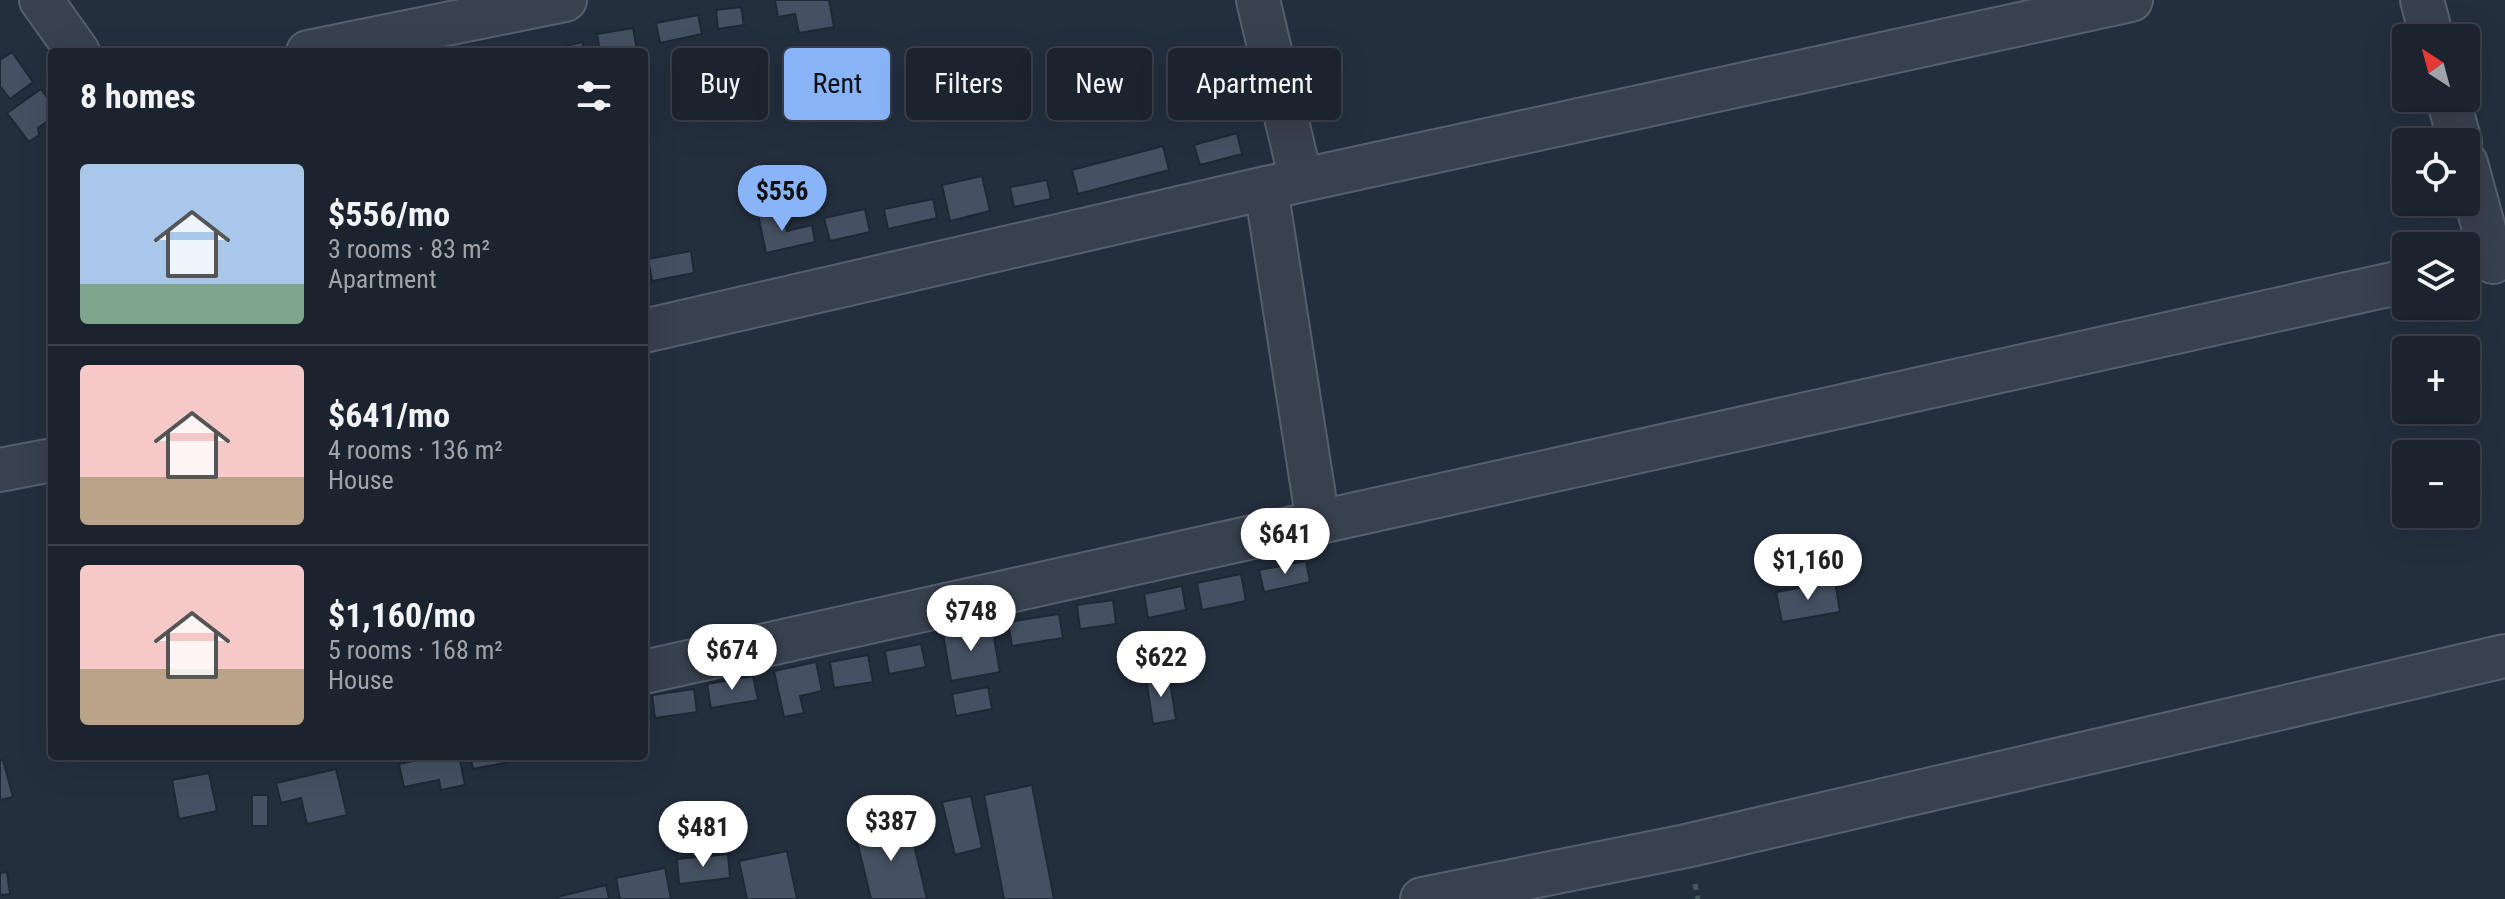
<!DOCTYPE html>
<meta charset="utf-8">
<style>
body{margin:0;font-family:"Roboto Condensed",sans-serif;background:#282f3a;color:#f1f3f6;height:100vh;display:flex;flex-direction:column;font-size:30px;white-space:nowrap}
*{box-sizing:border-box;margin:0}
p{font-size:26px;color:#a0a4aa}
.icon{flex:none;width:44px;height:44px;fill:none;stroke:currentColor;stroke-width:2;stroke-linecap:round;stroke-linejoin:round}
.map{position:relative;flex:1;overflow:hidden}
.sheet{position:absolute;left:48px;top:48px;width:600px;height:712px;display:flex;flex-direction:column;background:#1b232e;border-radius:8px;box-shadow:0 8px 32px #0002,0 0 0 2px #39404a}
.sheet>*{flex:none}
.guide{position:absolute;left:672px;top:48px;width:760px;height:72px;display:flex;gap:16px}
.needle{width:52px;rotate:324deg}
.fabs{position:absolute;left:2392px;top:24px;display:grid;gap:16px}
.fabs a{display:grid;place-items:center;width:88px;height:88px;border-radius:8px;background:#1b232e;box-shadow:0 8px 32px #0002,0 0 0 2px #39404a;font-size:40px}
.price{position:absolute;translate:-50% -68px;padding:0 18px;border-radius:28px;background:#fff;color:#222;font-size:26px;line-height:52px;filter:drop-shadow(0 2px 4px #0008)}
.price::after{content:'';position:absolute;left:50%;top:48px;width:24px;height:18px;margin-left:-12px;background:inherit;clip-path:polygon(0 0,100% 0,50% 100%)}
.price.active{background:#8ab4f8;color:#111}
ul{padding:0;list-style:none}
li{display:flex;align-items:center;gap:24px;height:200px;padding:0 32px}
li+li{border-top:2px solid #39404a}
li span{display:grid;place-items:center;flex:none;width:224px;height:160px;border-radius:8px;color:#555}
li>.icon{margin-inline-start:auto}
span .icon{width:96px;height:96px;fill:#fffc;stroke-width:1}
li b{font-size:34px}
h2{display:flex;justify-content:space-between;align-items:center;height:96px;padding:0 32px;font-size:34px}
.tag{padding:0 28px;border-radius:8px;background:#1b232e;box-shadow:0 8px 32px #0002,0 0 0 2px #39404a;font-size:28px;line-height:72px}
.tag.active{background:#8ab4f8;color:#111}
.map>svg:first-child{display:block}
</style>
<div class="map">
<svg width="2505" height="899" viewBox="0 0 2505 899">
<rect width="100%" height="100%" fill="#242f3e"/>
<path fill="#455162" stroke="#1f2835" stroke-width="2" d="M775,0H829L834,27L799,33L795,14L778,17Z
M741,7L744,25L718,29L716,10Z
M698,15L702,34L660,43L656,23Z
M633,28L637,50L600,52L597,34Z
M582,42L585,52H542Z
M12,52L33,82L10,99L0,86V60Z
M41,89L52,104V118L38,128L39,135L29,142L7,113Z
M1237,133L1242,154L1200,165L1194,145Z
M1163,146L1169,170L1078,194L1072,170Z
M982,176L990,211L950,221L942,185Z
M1047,180L1051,199L1014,207L1010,187Z
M933,199L937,218L888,229L884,209Z
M782,209L787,231L812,225L815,242L766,253L758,214Z
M865,209L870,232L830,241L824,218Z
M691,251L694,273L652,281L648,259Z
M1306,561L1310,582L1264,592L1259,570Z
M1241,574L1246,601L1202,610L1197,583Z
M1835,581L1840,612L1782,622L1776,592Z
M1182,586L1186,610L1148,618L1144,594Z
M1113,600L1116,624L1080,629L1077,605Z
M1059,614L1063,638L1012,646L1008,622Z
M992,626L1000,672L951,681L943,634Z
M921,644L926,667L889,674L885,651Z
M868,655L873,682L834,688L830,662Z
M816,662L822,691L800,696L804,713L784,717L774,671Z
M1169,674L1176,720L1153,724L1146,678Z
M753,676L758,700L711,708L707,684Z
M988,687L992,709L956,716L952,694Z
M694,689L697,712L655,718L652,695Z
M436,756H459L465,785L441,790L439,780L404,787L399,764Z
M470,756H518L519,760L473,769Z
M0,760H3L13,797L0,800Z
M336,769L347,815L307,824L301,798L281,803L276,783Z
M209,773L217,811L179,819L172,780Z
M1032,785L1054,899H1004L984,795Z
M252,795H268V826H252Z
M971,796L982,848L955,855L942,802Z
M908,820L927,899H871L855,833Z
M787,851L797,899H747L739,861Z
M728,854L730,878L679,884L677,859Z
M665,868L671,899H620L616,878Z
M7,872L10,894L0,895V873Z
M606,885L609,899H557V897Z"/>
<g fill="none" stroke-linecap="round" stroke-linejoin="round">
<defs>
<path id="minor" d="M41,0L78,52
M1258,0L1301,180
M2422,0L2432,38
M308,52L565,0
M2448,98L2460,142
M2466,163L2493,262
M1266,188L1318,522
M644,331L1266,188L2131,0
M0,470L52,460
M644,672L2406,281
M1422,899L1686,846L2505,656"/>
</defs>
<use href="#minor" stroke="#565f6c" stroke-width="46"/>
<path stroke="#44595c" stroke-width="5" stroke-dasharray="6 6" stroke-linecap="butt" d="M1695,884L1698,899"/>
<use href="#minor" stroke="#38414e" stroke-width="42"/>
</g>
</svg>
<div class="fabs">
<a><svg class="needle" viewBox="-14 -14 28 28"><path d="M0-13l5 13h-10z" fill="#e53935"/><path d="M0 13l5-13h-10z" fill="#a0a4aa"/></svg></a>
<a><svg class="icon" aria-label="locate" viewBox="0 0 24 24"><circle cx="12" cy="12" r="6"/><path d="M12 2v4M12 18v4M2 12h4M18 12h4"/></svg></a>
<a><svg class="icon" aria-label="layers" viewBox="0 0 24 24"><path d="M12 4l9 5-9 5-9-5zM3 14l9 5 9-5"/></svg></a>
<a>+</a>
<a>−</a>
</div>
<b class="price active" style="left:782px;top:233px">$556</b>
<b class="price" style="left:1285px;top:576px">$641</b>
<b class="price" style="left:1808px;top:602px">$1,160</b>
<b class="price" style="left:971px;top:653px">$748</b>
<b class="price" style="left:732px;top:692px">$674</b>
<b class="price" style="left:1161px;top:699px">$622</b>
<b class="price" style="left:891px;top:863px">$387</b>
<b class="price" style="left:703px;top:869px">$481</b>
<div class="guide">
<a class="tag">Buy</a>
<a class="tag active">Rent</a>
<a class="tag">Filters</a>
<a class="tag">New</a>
<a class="tag">Apartment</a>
</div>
<section class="sheet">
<h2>8 homes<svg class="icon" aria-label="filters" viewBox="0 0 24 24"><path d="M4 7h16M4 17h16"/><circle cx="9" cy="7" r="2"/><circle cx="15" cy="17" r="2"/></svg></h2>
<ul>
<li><span style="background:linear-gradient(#a9c7e8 75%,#7fa58c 0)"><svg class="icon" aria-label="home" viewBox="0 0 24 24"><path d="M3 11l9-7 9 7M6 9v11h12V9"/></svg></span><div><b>$556/mo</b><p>3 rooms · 83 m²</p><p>Apartment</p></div></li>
<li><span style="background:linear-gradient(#f6c9c9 70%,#b9a48a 0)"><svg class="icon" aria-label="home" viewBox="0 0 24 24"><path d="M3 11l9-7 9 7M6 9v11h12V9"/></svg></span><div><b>$641/mo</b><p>4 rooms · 136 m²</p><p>House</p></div></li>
<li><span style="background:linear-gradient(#f6c9c9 65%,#b9a48a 0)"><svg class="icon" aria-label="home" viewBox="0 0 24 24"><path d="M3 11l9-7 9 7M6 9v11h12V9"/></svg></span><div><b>$1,160/mo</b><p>5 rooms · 168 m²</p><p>House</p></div></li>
</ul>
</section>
</div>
